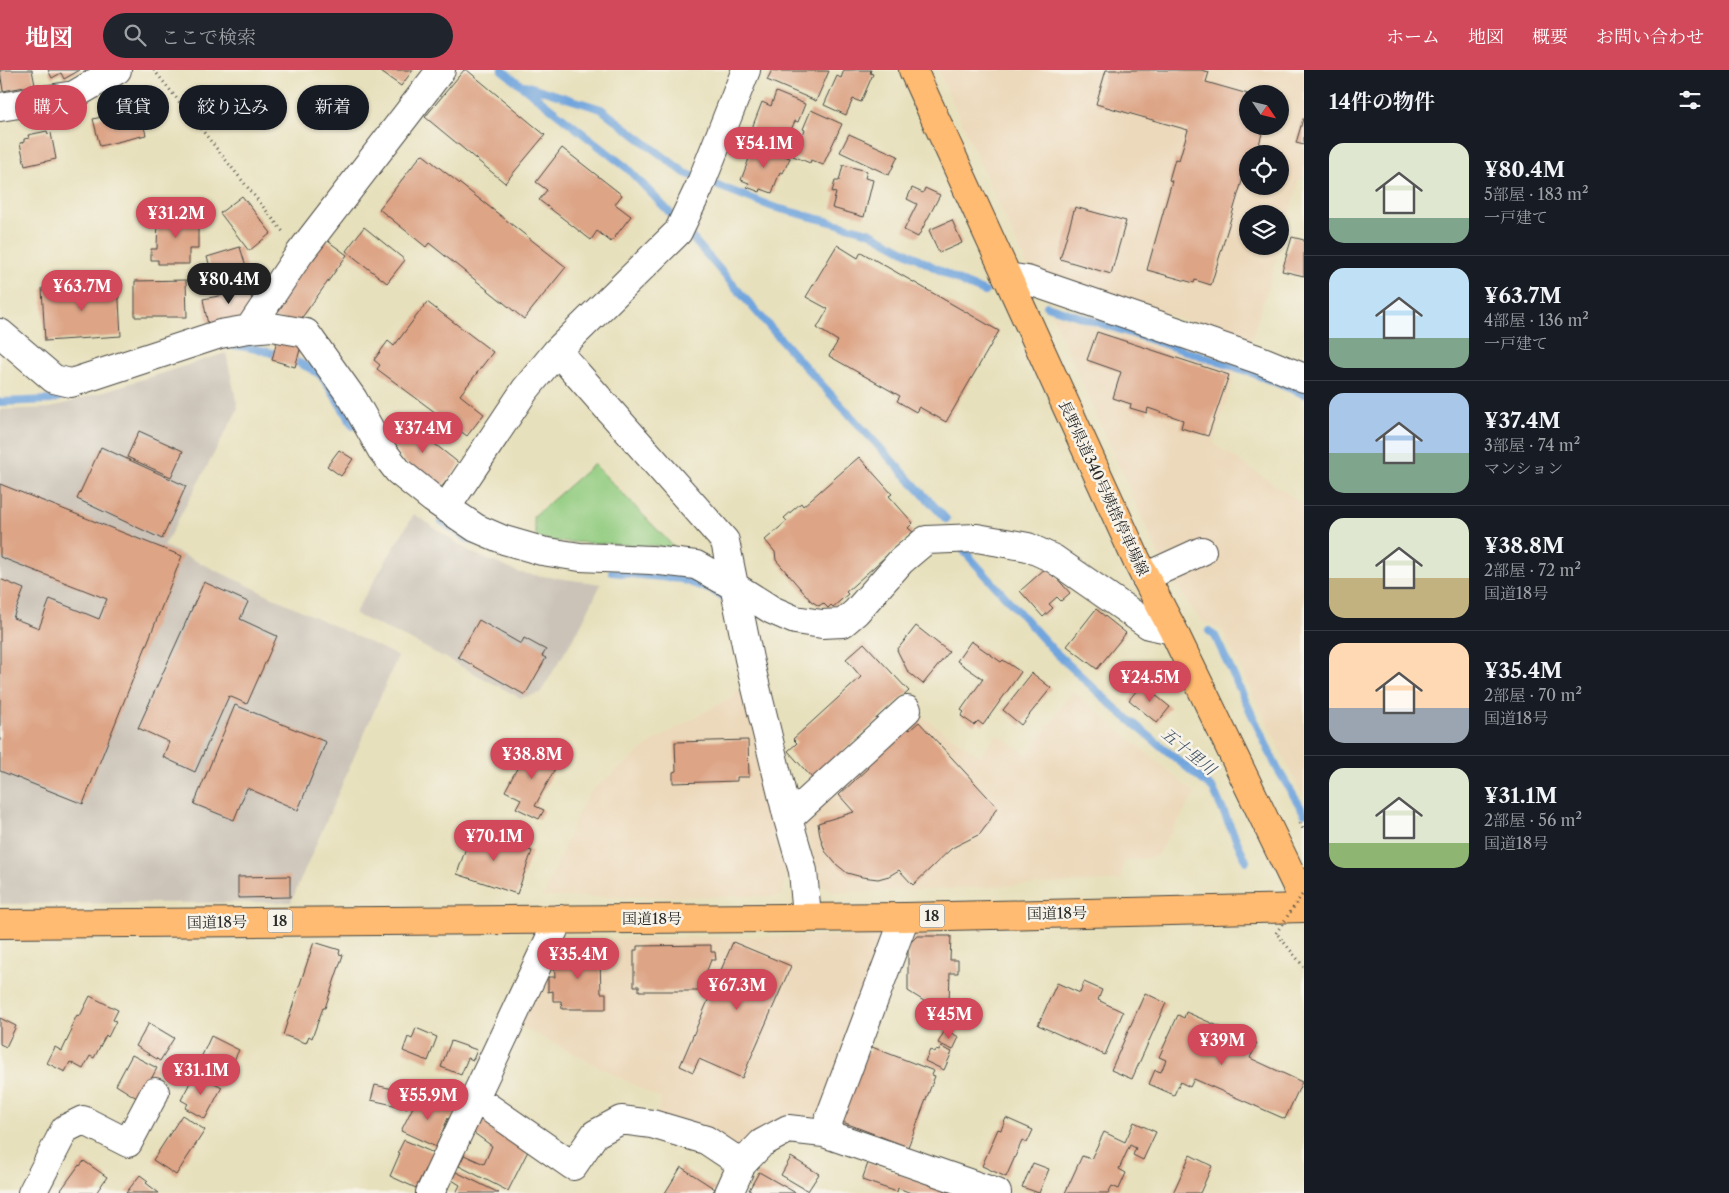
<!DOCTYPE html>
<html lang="ja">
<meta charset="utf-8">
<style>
body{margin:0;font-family:"Libre Caslon Text","Noto Serif JP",serif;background:#20242c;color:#f1f3f6;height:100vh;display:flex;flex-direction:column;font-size:19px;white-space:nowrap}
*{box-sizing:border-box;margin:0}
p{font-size:16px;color:#9ea1a6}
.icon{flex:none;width:28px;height:28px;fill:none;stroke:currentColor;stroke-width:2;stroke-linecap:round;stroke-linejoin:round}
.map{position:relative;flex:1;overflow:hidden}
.side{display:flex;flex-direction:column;background:#171b24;width:425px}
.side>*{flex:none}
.banner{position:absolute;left:15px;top:15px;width:475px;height:45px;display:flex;gap:10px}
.needle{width:32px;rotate:125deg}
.fabs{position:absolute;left:1239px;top:15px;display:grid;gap:10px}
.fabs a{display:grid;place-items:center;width:50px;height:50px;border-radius:50%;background:#171b24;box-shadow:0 1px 4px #0004;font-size:25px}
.price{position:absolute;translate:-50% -42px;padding:0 11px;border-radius:18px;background:#d1495b;color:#fff;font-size:16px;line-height:32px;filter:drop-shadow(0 1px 2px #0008)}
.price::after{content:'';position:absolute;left:50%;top:30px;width:15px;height:11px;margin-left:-8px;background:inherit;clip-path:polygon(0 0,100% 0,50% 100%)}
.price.current{background:#222;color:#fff}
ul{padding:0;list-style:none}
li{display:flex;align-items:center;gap:15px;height:125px;padding:0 25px}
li+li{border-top:1px solid #363941}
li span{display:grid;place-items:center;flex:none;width:140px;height:100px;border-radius:15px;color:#555}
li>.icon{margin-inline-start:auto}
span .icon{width:60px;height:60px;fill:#fffc;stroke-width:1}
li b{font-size:21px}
h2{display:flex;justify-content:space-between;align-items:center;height:60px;padding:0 25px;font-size:21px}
.chip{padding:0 18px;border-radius:22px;background:#171b24;box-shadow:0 1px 4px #0004;font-size:18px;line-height:45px}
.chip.current{background:#d1495b;color:#fff}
header{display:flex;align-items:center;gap:30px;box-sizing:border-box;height:70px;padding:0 25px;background:#d1495b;color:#fff}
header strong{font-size:24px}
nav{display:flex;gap:28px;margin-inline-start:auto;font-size:18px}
.search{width:350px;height:45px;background:#20242c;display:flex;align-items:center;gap:12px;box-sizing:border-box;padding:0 18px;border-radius:28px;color:#9ea1a6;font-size:19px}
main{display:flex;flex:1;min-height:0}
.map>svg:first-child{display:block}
</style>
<header>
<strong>地図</strong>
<div class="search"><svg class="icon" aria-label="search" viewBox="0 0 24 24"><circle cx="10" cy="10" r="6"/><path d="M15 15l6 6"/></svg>ここで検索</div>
<nav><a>ホーム</a><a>地図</a><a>概要</a><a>お問い合わせ</a></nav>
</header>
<main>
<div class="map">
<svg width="1304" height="1123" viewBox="0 0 1304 1123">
<rect width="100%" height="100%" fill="#f7f3e8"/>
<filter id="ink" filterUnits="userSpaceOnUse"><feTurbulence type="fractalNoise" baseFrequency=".02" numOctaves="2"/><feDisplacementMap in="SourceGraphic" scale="10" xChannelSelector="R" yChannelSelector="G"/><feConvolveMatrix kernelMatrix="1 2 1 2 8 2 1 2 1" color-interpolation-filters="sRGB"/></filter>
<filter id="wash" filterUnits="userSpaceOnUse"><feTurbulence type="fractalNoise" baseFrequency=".0096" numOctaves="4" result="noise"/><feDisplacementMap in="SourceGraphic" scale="20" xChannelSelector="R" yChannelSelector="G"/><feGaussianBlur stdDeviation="1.12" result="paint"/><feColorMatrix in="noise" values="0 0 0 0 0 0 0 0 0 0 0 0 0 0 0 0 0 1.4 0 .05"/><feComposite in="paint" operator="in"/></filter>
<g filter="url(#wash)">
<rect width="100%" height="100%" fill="#e7e0bc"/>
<path fill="#ecd8ba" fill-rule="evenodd" d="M938,0H1304V109L1300,108L1280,175V144H1248V176H1280L1251,272L1028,198ZM1248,24H1280V56H1248ZM1248,84H1280V116H1248Z
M1051,243L1236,301L1213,373L1304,435V729L1222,560L1203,552L1192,538L1166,501Z
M743,620L787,798L782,826L543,827L578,744L592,720L653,672Z
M1073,621L1195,724L1156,786L1123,792L1121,810L947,819L833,822L821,813L802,751L915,642L980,686L997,664L1027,684Z
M879,865L887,873L817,1048L789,1049L739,1082L656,1049L661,1029L519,955L560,869Z"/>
<path fill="#cbc3b8" d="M226,283L238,339L164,476L398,586L291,832L0,834V340L51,338Z
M414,444L472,483L520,503L601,514L579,559L540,623L521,628L411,570L354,544Z"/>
<path fill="#92cc80" stroke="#5e7c56" d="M594,394L674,477L551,471L537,468L533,447Z"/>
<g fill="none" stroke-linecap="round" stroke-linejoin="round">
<path stroke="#71a5dd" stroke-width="8" d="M502,0L627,98L673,146L798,289L946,449
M525,15L601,39L685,103L773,137L869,162L965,214L985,222
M1047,236L1250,302L1304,324
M226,275C252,275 298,289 319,304C326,310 347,346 353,356
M0,332L51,330L72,323
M442,451L466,468L474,471
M964,481L1053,580L1115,638L1213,719L1246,791
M612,502L681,509L711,520L730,530
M1209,561L1215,566L1277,698L1304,743"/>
</g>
<g id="blocks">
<path fill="#dda486" d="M0,0H32L35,15L3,21Z
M48,0H80L64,9L61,3L52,8Z
M378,0H413L401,16Z
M464,0H467L545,65L505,113L425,47Z
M772,0L778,1H829L816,31L767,10Z
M844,0H871L870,3L873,4L861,32L853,29L846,45L824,35L837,6L841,8Z
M1106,0H1201L1209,2L1206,12L1248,24V56H1264L1257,82L1251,81L1250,84H1248V91L1211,215L1195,210L1194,213L1147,200L1172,111L1169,110L1175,89L1179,90L1188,60L1096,34Z
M776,22L805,34L798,52L795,51L786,71L752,58L762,32L771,36Z
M811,40L842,54L823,95L811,90L810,93L793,86L805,60L803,59Z
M132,43L133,47L141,45L146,65L100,76L93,49L110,45L112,48Z
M1303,49H1304V75L1296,73Z
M47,61L48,64L51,63L56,89L25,96L20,73L24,72V69L29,68L28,65Z
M849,64L898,86L889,105L840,82Z
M758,75L790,88L783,103L780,102L772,123L761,119L760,122L747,117L749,113L741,110L753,78L756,79Z
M562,78L622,125L615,134L631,146L611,172L597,161L591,170L539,130L547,120L536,112Z
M422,84L566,197L524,249L429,173L426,177L379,139Z
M843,95L867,101L865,108L873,110L864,147L832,138L836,123L832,122L835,111H839Z
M912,118L923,123L925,118L940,125L918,167L904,160L917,134L907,129Z
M242,126L271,163L249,181L220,143Z
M1075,137L1126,151L1111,204L1060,189Z
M158,146H198V179H189V194H158V190H151V179H157Z
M952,150L962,173L939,183L929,160Z
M364,157L405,190L387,213L346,181Z
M1292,167L1304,170V206L1282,201Z
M325,169L347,185L298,253L268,247Z
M837,175L858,188L861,182L999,261L946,352L919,337L916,342L897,331L900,326L829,286L838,271L817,258L828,239L806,227Z
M240,177L248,203L215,213L207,187Z
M186,210L187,247H135V211Z
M248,211L253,235L242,249L208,255L203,229L234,223L233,214Z
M118,213L121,266L45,271L42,218Z
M427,232L493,282L460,325L484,344L467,366L377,299L380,295L374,290L388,271L394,276Z
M1097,262L1229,305L1208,366L1181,358L1183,350L1148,338L1147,343L1130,338L1131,334L1113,328L1121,302L1087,290Z
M278,266L302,273L295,297L272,290Z
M402,348L460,394L440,419L404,391L388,366Z
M139,361L183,381L171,407L127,387Z
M101,377L186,416L162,469L77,429Z
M339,380L353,389L341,406L327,396Z
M859,387L892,424L889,426L913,453L908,458L913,462L846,522L848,524L833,537L831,535L828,538L823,533L819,536L811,531L776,490L775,482L765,470L787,451L784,448L801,433L803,436Z
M0,414L182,486L83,734L0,701V509L24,519L13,548L39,558L50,529L99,549L107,529L0,487Z
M1047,497L1070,523L1061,531L1057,527L1049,534L1053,538L1043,547L1020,521Z
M204,512L248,532L240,549L277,566L247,634L229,626L195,702L163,687L169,672L138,658Z
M1096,539L1126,563L1097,599L1067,576Z
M479,550L521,574L524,568L546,580L542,586L546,588L525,625L458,587Z
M916,556L949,582L923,614L908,602L897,580Z
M971,571L1001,592L1003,590L1021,602L983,655L978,651L974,655L961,646L964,642L961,640L983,609L957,591Z
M864,573L909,621L813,709L788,681L797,673L793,669L861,607L846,589Z
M1032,603L1051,618L1021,655L1003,640Z
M1142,614L1170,637L1157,653L1129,630Z
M235,635L326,672L298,740L247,718L234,750L194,734Z
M919,652L997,737L989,752L980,764L952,778L913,815L899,800L889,806L878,809L862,807L847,803L836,794L825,781L820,766L818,753L854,742L839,725L868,698L866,695L907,657L910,660Z
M748,670L749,707H737V711L673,713V702L676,701L675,672Z
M529,676L559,691L535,736L544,740L539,749L516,738L521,729L505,721Z
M472,760L532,781L517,824L457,804Z
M290,806V827L238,828V807Z
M917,866H951L950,890H958V903H950L949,933H927L908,921V875Z
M314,872L340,880L339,884L343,885L325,938H323L312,968L309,966L306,973L283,965Z
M733,872L791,896L742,1008L699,989L693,1002L680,996Z
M574,874H584L600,891L601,923H606V939H562L561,931H553V921L548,922V907H555L554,891H564V879L574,878Z
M711,875V882H715L716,890H711L699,921H639V916H634V880H637V876Z
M1084,912L1102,920L1098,930L1123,942L1105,985L1038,955L1057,913L1080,923Z
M1145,923L1166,933L1132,1009L1111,1000Z
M90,926L118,940L113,950L116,951L108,967L106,965L94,988L90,986L83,999L70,992L65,1002L47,993L55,977L62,981L72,960L70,959L77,945L80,946Z
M1186,942L1257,973L1250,988L1302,1012L1285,1049L1194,1009L1190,1017L1180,1012L1174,1025L1149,1014L1155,1000L1161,1002L1166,990L1159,987L1178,945L1184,948Z
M0,948L16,956L6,977L0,974Z
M149,953L174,968L160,991L136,976Z
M416,958L437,967L428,991L403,981L408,967L412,969Z
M945,960L959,967L953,980L938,973Z
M211,966L239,980L226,1006L199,992Z
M451,971L477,980L473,990L468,988L461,1005L441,997Z
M872,977L934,1001L932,1005L935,1006L908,1077L840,1051L867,982L869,983Z
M941,977L952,982L944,1000L925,991L930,980L935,982L936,980L939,981Z
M132,985L157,998L140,1030L116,1015Z
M195,1003L222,1017L205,1049L185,1038L188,1034L181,1030Z
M375,1015L411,1023L407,1038L371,1030Z
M421,1025L456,1041L452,1050L448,1048L436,1077L401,1061L415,1033L417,1034Z
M182,1045L205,1060L176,1105L153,1090Z
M483,1045L530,1077L508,1121L459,1096L464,1085L484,1094L492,1076L474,1063Z
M1006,1048L1033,1060L1027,1073L1022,1071L1006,1107L982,1096L998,1059L1001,1060Z
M1134,1052L1156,1062L1143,1090L1133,1085L1136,1078L1130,1075L1119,1099L1126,1103L1119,1119L1112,1116L1108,1123H1065L1082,1086L1091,1089L1104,1062L1125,1072Z
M404,1070L436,1084L428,1101L425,1099L416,1118L390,1106L400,1083L398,1082Z
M1190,1085L1212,1096L1200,1123H1173Z
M791,1087L819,1104L808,1121L781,1105Z
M84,1091L107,1107L96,1123H61L62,1121L61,1120L79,1095L80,1096Z
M868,1093L953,1123H911L898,1118L897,1122L862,1110Z
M1033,1093L1049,1099L1039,1123L1022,1117Z
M681,1097L715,1119L712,1123H665Z
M456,1102L499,1123H456L460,1115L452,1110Z
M759,1102L796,1123H754L749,1120Z
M140,1105L148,1111L146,1113L159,1123H126Z"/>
</g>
</g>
<g filter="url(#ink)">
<use href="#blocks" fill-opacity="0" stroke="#474641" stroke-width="1"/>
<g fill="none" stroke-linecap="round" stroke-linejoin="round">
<defs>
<path id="minor" d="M0,37L74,25L117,0
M1007,207L1027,210L1260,290L1304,308
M249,259L272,257L306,263L353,329L381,379L398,401L433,429L476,458L504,470L542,481L580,487L651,490L696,495L734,516L772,540L795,550L822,554L843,553L856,542L901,491L926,470L977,468L1028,477L1054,489L1149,555L1173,560
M0,263L54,309L71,313L220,264L249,259L300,183L441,0
M557,281L725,471L749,589L788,749L803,801L807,847
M446,438L525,320L557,281L678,162L699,118L746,0
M1145,507L1202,481
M788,749L907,640
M905,847L824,1063L997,1123
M475,1028L573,1096L595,1064L621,1050L652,1054L706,1070L742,1094
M32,1123L65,1059L83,1050L128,1073L155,1022
M430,1123L559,849
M729,1123L742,1094L762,1073L788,1059L824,1063"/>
<path id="major" d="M913,0L1137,491L1173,560L1304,831"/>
<path id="highway" d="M0,854L905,847L1304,838"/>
</defs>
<use href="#minor" stroke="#474641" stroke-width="30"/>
<use href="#major" stroke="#474641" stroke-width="30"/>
<use href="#highway" stroke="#474641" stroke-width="30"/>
<path stroke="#474641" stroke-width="3" stroke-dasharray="1 4" stroke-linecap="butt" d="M154,0L284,163
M1300,753L1304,761
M1278,865L1304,897"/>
<use href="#minor" stroke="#fff" stroke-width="28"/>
<use href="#major" stroke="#ffbb71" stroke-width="28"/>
<use href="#highway" stroke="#ffbb71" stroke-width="28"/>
<path stroke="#474641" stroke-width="3" stroke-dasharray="1 4" stroke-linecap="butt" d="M1276,863L1304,822"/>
</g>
</g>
<g text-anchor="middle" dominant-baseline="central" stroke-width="5" stroke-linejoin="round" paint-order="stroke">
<g fill="#f7f3e8" stroke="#686764" stroke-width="1">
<rect x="919.5" y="834.5" width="25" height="23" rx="4"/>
<rect x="267.5" y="839.5" width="25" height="23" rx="4"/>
</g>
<g font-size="14" font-weight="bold" fill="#2b2b2b">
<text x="932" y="846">18</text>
<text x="280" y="851">18</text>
</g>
<g font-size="15" fill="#2b2b2b" stroke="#f7f3e8">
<text transform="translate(1104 418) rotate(65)">長野県道340号姨捨停車場線</text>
<text transform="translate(1057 843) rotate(-1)">国道18号</text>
<text x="652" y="848">国道18号</text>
<text transform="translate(217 852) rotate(-1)">国道18号</text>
</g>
<g font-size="16" font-style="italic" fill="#445669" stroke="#f7f3e8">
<text transform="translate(1189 681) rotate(39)">五十里川</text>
</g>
</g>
</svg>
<div class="fabs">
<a><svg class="needle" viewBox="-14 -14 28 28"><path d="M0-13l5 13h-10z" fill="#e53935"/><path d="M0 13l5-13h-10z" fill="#9ea1a6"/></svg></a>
<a><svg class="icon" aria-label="locate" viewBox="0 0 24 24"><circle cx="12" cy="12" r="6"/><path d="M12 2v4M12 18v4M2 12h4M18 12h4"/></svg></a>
<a><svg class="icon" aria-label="layers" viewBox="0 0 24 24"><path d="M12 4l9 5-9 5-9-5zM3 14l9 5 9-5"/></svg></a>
</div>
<b class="price" style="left:764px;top:99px">¥54.1M</b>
<b class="price" style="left:176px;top:169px">¥31.2M</b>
<b class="price current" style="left:229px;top:235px">¥80.4M</b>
<b class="price" style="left:82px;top:242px">¥63.7M</b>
<b class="price" style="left:423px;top:384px">¥37.4M</b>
<b class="price" style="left:1150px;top:633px">¥24.5M</b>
<b class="price" style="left:532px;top:710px">¥38.8M</b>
<b class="price" style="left:494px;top:792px">¥70.1M</b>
<b class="price" style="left:578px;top:910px">¥35.4M</b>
<b class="price" style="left:737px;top:941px">¥67.3M</b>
<b class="price" style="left:949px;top:970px">¥45M</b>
<b class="price" style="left:1222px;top:996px">¥39M</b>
<b class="price" style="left:201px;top:1026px">¥31.1M</b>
<b class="price" style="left:428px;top:1051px">¥55.9M</b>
<div class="banner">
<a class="chip current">購入</a>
<a class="chip">賃貸</a>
<a class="chip">絞り込み</a>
<a class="chip">新着</a>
</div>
</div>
<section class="side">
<h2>14件の物件<svg class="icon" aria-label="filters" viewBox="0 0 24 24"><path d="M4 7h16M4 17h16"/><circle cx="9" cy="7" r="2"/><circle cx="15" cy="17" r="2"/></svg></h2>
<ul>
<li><span style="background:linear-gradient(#dfe7d0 75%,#7fa58c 0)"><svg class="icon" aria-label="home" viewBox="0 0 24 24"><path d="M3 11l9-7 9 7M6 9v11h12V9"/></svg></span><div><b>¥80.4M</b><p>5部屋 · 183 m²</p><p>一戸建て</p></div></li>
<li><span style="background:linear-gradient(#bfe0f5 70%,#7fa58c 0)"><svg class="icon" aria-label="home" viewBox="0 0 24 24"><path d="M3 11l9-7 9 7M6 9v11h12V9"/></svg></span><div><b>¥63.7M</b><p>4部屋 · 136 m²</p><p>一戸建て</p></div></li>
<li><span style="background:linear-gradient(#a9c7e8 60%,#7fa58c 0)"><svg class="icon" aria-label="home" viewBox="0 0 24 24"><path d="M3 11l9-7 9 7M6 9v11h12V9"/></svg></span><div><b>¥37.4M</b><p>3部屋 · 74 m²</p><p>マンション</p></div></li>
<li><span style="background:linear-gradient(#dfe7d0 60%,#c2b280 0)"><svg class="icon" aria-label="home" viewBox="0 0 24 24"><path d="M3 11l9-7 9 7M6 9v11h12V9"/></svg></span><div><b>¥38.8M</b><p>2部屋 · 72 m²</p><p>国道18号</p></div></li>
<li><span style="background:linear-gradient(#ffd9b3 65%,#9aa5b1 0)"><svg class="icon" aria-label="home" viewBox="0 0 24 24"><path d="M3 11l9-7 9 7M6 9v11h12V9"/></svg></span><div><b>¥35.4M</b><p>2部屋 · 70 m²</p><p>国道18号</p></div></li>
<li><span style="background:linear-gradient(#dfe7d0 75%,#8fb573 0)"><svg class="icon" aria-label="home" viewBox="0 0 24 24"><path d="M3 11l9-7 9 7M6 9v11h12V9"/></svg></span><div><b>¥31.1M</b><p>2部屋 · 56 m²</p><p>国道18号</p></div></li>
</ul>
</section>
</main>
